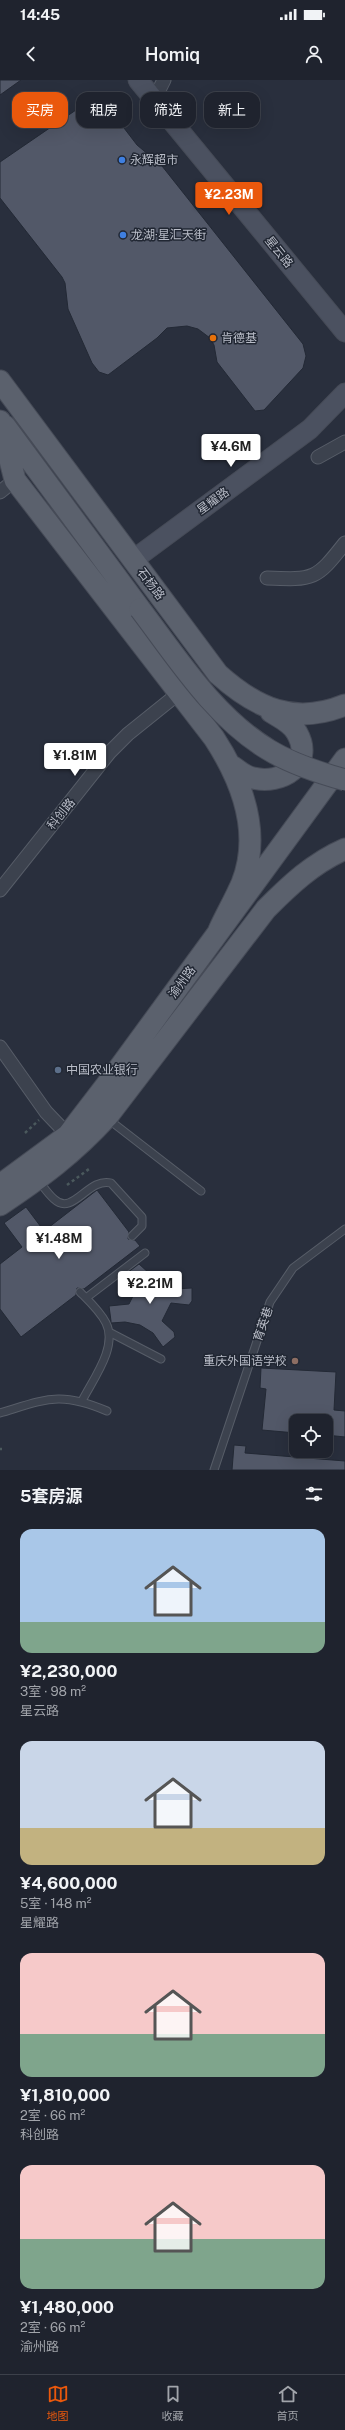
<!DOCTYPE html>
<html lang="zh">
<meta charset="utf-8">
<style>
body{margin:0;font-family:"Public Sans","Noto Sans SC",sans-serif;background:#272b36;color:#f1f3f6;height:100vh;display:flex;flex-direction:column;font-size:15px;white-space:nowrap}
*{box-sizing:border-box;margin:0}
p{font-size:13px;color:#a1a4aa}
.icon{flex:none;width:22px;height:22px;fill:none;stroke:currentColor;stroke-width:2;stroke-linecap:round;stroke-linejoin:round}
.map{position:relative;height:1390px;overflow:hidden}
.sheet{display:flex;flex-direction:column;background:#1f232e;flex:1}
.sheet>*{flex:none}
.guide{position:absolute;left:12px;top:12px;width:321px;height:36px;display:flex;gap:8px}
.tools{position:absolute;left:289px;top:1334px;display:grid;gap:8px}
.tools a{display:grid;place-items:center;width:44px;height:44px;border-radius:8px;background:#1f232e;box-shadow:0 4px 16px #0002,0 0 0 1px #3c404a;font-size:20px}
.price{position:absolute;translate:-50% -34px;padding:0 9px;border-radius:4px;background:#fff;color:#222;font-size:13px;line-height:26px;filter:drop-shadow(0 1px 2px #0008)}
.price::after{content:'';position:absolute;left:50%;top:24px;width:12px;height:9px;margin-left:-6px;background:inherit;clip-path:polygon(0 0,100% 0,50% 100%)}
.price.current{background:#ea580c;color:#fff}
ul{padding:0;list-style:none}
li{display:grid;align-content:center;gap:8px;height:212px;padding:0 20px}
li span{display:grid;place-items:center;height:124px;border-radius:12px;color:#555}
li>.icon{margin-inline-start:auto}
span .icon{width:72px;height:72px;fill:#fffc;stroke-width:1}
li b{font-size:17px}
h2{display:flex;justify-content:space-between;align-items:center;height:48px;padding:0 20px;font-size:17px}
.chip{padding:0 14px;border-radius:12px;background:#1f232e;box-shadow:0 4px 16px #0002,0 0 0 1px #3c404a;font-size:14px;line-height:36px}
.chip.current{background:#ea580c;color:#fff}
.status{display:flex;justify-content:space-between;align-items:center;height:28px;padding:0 20px;background:#1f232e;direction:ltr}
.status svg{height:11px;fill:currentColor}
header{display:flex;justify-content:space-between;align-items:center;height:52px;padding:0 20px;background:#1f232e;font-size:18px;font-weight:600}
.menu{display:flex;justify-content:space-around;align-items:center;height:56px;border-top:1px solid #3c404a;background:#1f232e;font-size:11px;color:#a1a4aa}
.menu a{display:grid;justify-items:center;gap:2px}
.menu .current{color:#ea580c}
.map>svg:first-child{display:block}
</style>
<div class="status"><b>14:45</b><svg viewBox="0 0 49 12"><path d="M0 12V9h3v3zM5 12V6h3v6zM10 12V3h3v9zM15 12V0h3v12zM26 1h20v11H26zM47 4h2v5h-2z"/></svg></div>
<header><svg class="icon" aria-label="back" viewBox="0 0 24 24"><path d="M15 5l-7 7 7 7"/></svg>Homiq<svg class="icon" aria-label="person" viewBox="0 0 24 24"><circle cx="12" cy="8" r="4"/><path d="M4 21q1-7 8-7t8 7"/></svg></header>
<div class="map">
<svg width="345" height="1390" viewBox="0 0 345 1390">
<rect width="100%" height="100%" fill="#292f3d"/>
<path fill="#525868" stroke="#232935" d="M0,0H21L0,15Z
M92,19H101L111,24L124,48L137,65L162,86L303,264L306,276L303,288L264,330L255,331L217,282L214,265L210,258L198,249L187,246L167,248L157,258L108,295L99,292L92,283L68,229L65,203L62,197L0,118V82Z
M97,1110L129,1152L128,1159L135,1160L140,1166L84,1209L77,1208L76,1215L21,1257L0,1229V1184L22,1167L4,1143L26,1127L44,1151Z
M139,1184L160,1203L175,1209L192,1208V1221L189,1225L171,1223L162,1241L174,1252L175,1257L163,1267L153,1253L140,1245L125,1242L111,1243V1241L109,1226L129,1224L137,1208L127,1193Z
M261,1288L336,1292L334,1330L345,1331V1357L326,1355V1341H296V1353L262,1350L266,1309L260,1308Z
M234,1365L246,1366L245,1373L345,1381V1390H232Z"/>
<g fill="none" stroke-linecap="round" stroke-linejoin="round">
<defs>
<path id="lane" d="M108,1039L201,1111
M38,1100C43,1106 48,1114 54,1119C73,1137 88,1097 111,1103L142,1137V1146L132,1156
M80,1212C89,1221 100,1231 106,1243C118,1267 93,1299 82,1321
M86,1218L145,1173
M109,1252L161,1279
M0,1333C47,1319 60,1311 107,1331
M214,1390L270,1222L293,1188L345,1149"/>
<path id="street" d="M154,20L164,0
M318,377L345,362
M0,412L15,400
M267,498C314,500 316,500 345,463
M0,810L109,673L128,654L179,613
M0,967L46,1032L68,1055"/>
<path id="secondary" d="M138,0L345,252
M133,480L310,349L345,313"/>
<path id="primary" d="M0,301L218,594C256,628 294,646 345,625
M0,341L15,400L214,658C242,701 262,752 242,803C235,819 226,835 219,850
M5,346L140,529
M232,686C239,691 244,696 253,698C281,705 315,685 297,653C292,643 281,638 271,632
M0,1105L68,1055L114,995L345,679
M0,1125C42,1097 73,1074 107,1037L266,829C290,805 313,783 345,769"/>
</defs>
<use href="#lane" stroke="#575d68" stroke-width="9"/>
<use href="#street" stroke="#575d68" stroke-width="15"/>
<use href="#secondary" stroke="#464b57" stroke-width="21"/>
<use href="#primary" stroke="#464b57" stroke-width="23"/>
<path stroke="#4b595d" stroke-width="2.5" stroke-dasharray="3 3" stroke-linecap="butt" d="M25,1053L39,1040
M67,1105L89,1089
M0,1369H2"/>
<use href="#lane" stroke="#3c424e" stroke-width="7"/>
<use href="#street" stroke="#3c424e" stroke-width="13"/>
<use href="#secondary" stroke="#4b5160" stroke-width="19"/>
<use href="#primary" stroke="#5b616d" stroke-width="21"/>
<defs>
<path id="primary-bridge" d="M140,529C178,579 214,637 269,670C292,684 320,693 345,700"/>
</defs>
<use href="#primary-bridge" stroke="#464b57" stroke-width="23" stroke-linecap="butt"/>
<use href="#primary-bridge" stroke="#5b616d" stroke-width="21"/>
</g>
<g fill="#3f7fe0" stroke="#212733" stroke-width="1.5">
<circle cx="122" cy="80" r="4"/>
<circle cx="123" cy="155" r="4"/>
</g>
<circle fill="#e8710a" stroke="#212733" stroke-width="1.5" cx="213" cy="258" r="4"/>
<circle fill="#5c6f8a" stroke="#212733" stroke-width="1.5" cx="58" cy="990" r="4"/>
<circle fill="#8d6e63" stroke="#212733" stroke-width="1.5" cx="295" cy="1281" r="4"/>
<g text-anchor="middle" dominant-baseline="central" stroke-width="3" stroke-linejoin="round" paint-order="stroke">
<g font-size="12" fill="#b9bdc8" stroke="#212733" text-anchor="start">
<text x="130" y="80">永辉超市</text>
<text x="131" y="155">龙湖·星汇天街</text>
<text x="221" y="258">肯德基</text>
<text x="66" y="990">中国农业银行</text>
<text x="287" y="1281" text-anchor="end">重庆外国语学校</text>
</g>
<g font-size="12" fill="#b9bdc8" stroke="#212733">
<text transform="translate(279 172) rotate(51)">星云路</text>
<text transform="translate(213 421) rotate(-36)">星耀路</text>
<text transform="translate(151 504) rotate(53)">石杨路</text>
<text transform="translate(61 734) rotate(-51)">科创路</text>
<text transform="translate(182 902) rotate(-54)">渝州路</text>
<text transform="translate(263 1244) rotate(-71)">育英巷</text>
</g>
</g>
</svg>
<div class="tools">
<a><svg class="icon" aria-label="locate" viewBox="0 0 24 24"><circle cx="12" cy="12" r="6"/><path d="M12 2v4M12 18v4M2 12h4M18 12h4"/></svg></a>
</div>
<b class="price current" style="left:229px;top:136px">¥2.23M</b>
<b class="price" style="left:231px;top:388px">¥4.6M</b>
<b class="price" style="left:75px;top:697px">¥1.81M</b>
<b class="price" style="left:59px;top:1180px">¥1.48M</b>
<b class="price" style="left:150px;top:1225px">¥2.21M</b>
<div class="guide">
<a class="chip current">买房</a>
<a class="chip">租房</a>
<a class="chip">筛选</a>
<a class="chip">新上</a>
</div>
</div>
<section class="sheet">
<h2>5套房源<svg class="icon" aria-label="filters" viewBox="0 0 24 24"><path d="M4 7h16M4 17h16"/><circle cx="9" cy="7" r="2"/><circle cx="15" cy="17" r="2"/></svg></h2>
<ul>
<li><span style="background:linear-gradient(#a9c7e8 75%,#7fa58c 0)"><svg class="icon" aria-label="home" viewBox="0 0 24 24"><path d="M3 11l9-7 9 7M6 9v11h12V9"/></svg></span><div><b>¥2,230,000</b><p>3室 · 98 m²</p><p>星云路</p></div></li>
<li><span style="background:linear-gradient(#c9d6e8 70%,#c2b280 0)"><svg class="icon" aria-label="home" viewBox="0 0 24 24"><path d="M3 11l9-7 9 7M6 9v11h12V9"/></svg></span><div><b>¥4,600,000</b><p>5室 · 148 m²</p><p>星耀路</p></div></li>
<li><span style="background:linear-gradient(#f6c9c9 65%,#7fa58c 0)"><svg class="icon" aria-label="home" viewBox="0 0 24 24"><path d="M3 11l9-7 9 7M6 9v11h12V9"/></svg></span><div><b>¥1,810,000</b><p>2室 · 66 m²</p><p>科创路</p></div></li>
<li><span style="background:linear-gradient(#f6c9c9 60%,#7fa58c 0)"><svg class="icon" aria-label="home" viewBox="0 0 24 24"><path d="M3 11l9-7 9 7M6 9v11h12V9"/></svg></span><div><b>¥1,480,000</b><p>2室 · 66 m²</p><p>渝州路</p></div></li>
</ul>
</section>
<nav class="menu">
<a class="current"><svg class="icon" aria-label="map" viewBox="0 0 24 24"><path d="M3 6l6-2 6 2 6-2v14l-6 2-6-2-6 2zM9 4v14M15 6v14"/></svg>地图</a>
<a><svg class="icon" aria-label="saved" viewBox="0 0 24 24"><path d="M7 4h10v16l-5-4-5 4z"/></svg>收藏</a>
<a><svg class="icon" aria-label="home" viewBox="0 0 24 24"><path d="M3 11l9-7 9 7M6 9v11h12V9"/></svg>首页</a>
</nav>
